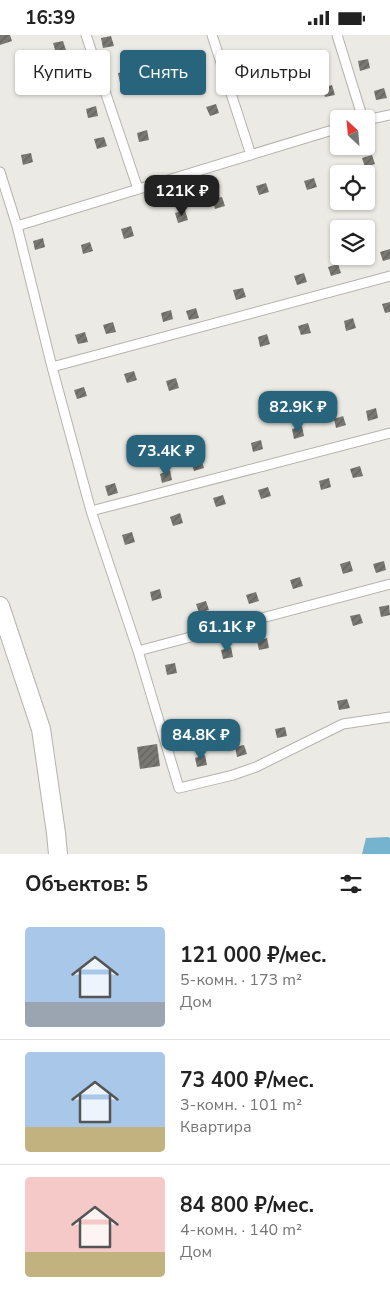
<!DOCTYPE html>
<html lang="ru">
<meta charset="utf-8">
<style>
body{margin:0;font-family:"Nunito Sans",sans-serif;background:#f2f2f2;color:#222;height:100vh;display:flex;flex-direction:column;font-size:19px;white-space:nowrap}
*{box-sizing:border-box;margin:0}
p{font-size:16px;color:#767676}
.icon{flex:none;width:28px;height:28px;fill:none;stroke:currentColor;stroke-width:2;stroke-linecap:round;stroke-linejoin:round}
.map{position:relative;height:819px;overflow:hidden}
.sheet{display:flex;flex-direction:column;background:#fff;flex:1}
.sheet>*{flex:none}
.guide{position:absolute;left:15px;top:15px;width:360px;height:45px;display:flex;gap:10px}
.needle{width:32px;rotate:334deg}
.buttons{position:absolute;left:330px;top:75px;display:grid;gap:10px}
.buttons a{display:grid;place-items:center;width:45px;height:45px;border-radius:5px;background:#fff;box-shadow:0 1px 4px #0004;font-size:25px}
.price{position:absolute;translate:-50% -42px;padding:0 11px;border-radius:10px;background:#28657c;color:#fff;font-size:16px;line-height:32px;filter:drop-shadow(0 1px 2px #0008)}
.price::after{content:'';position:absolute;left:50%;top:30px;width:15px;height:11px;margin-left:-8px;background:inherit;clip-path:polygon(0 0,100% 0,50% 100%)}
.price.on{background:#222;color:#fff}
ul{padding:0;list-style:none}
li{display:flex;align-items:center;gap:15px;height:125px;padding:0 25px}
li+li{border-top:1px solid #e0e0e0}
li span{display:grid;place-items:center;flex:none;width:140px;height:100px;border-radius:5px;color:#555}
li>.icon{margin-inline-start:auto}
span .icon{width:60px;height:60px;fill:#fffc;stroke-width:1}
li b{font-size:21px}
h2{display:flex;justify-content:space-between;align-items:center;height:60px;padding:0 25px;font-size:21px}
.tag{padding:0 18px;border-radius:5px;background:#fff;box-shadow:0 1px 4px #0004;font-size:18px;line-height:45px}
.tag.on{background:#28657c;color:#fff}
.status{display:flex;justify-content:space-between;align-items:center;height:35px;padding:0 25px;background:#fff;direction:ltr}
.status svg{height:14px;fill:currentColor}
.map>svg:first-child{display:block}
</style>
<div class="status"><b>16:39</b><svg viewBox="0 0 49 12"><path d="M0 12V9h3v3zM5 12V6h3v6zM10 12V3h3v9zM15 12V0h3v12zM26 1h20v11H26zM47 4h2v5h-2z"/></svg></div>
<div class="map">
<svg width="390" height="819" viewBox="0 0 390 819">
<defs>
<pattern id="building-hatch" width="6" height="6" patternUnits="userSpaceOnUse" patternTransform="scale(1.25)"><rect width="6" height="6" fill="#797872"/><path d="M-1 1l2-2M0 6l6-6M5 7l2-2" fill="none" stroke="#62615d"/></pattern>
</defs>
<rect width="100%" height="100%" fill="#eceae4"/>
<path fill="#76b3ce" d="M388,802L390,803V819H362L366,803Z"/>
<path fill="url(#building-hatch)" d="M0,0H10L12,6L0,10Z
M111,1L114,11L103,13L101,3Z
M63,6L66,15L56,18L53,8Z
M368,24L370,33L360,36L358,26Z
M202,34L204,43L194,46L192,36Z
M128,36L130,45L120,48L118,38Z
M254,46L256,55L246,57L244,48Z
M332,50L335,60L325,62L322,53Z
M384,53L387,63L376,65L374,56Z
M216,69L219,78L210,81L206,72Z
M96,71L98,81L88,83L86,74Z
M147,95L149,105L139,107L137,98Z
M104,102L107,111L97,114L94,104Z
M31,118L33,127L23,130L21,120Z
M372,120L375,129L365,132L362,123Z
M314,143L317,152L307,155L304,146Z
M266,148L269,157L259,160L256,151Z
M222,162L225,171L215,174L212,164Z
M185,175L188,185L178,188L175,178Z
M131,191L134,201L124,204L121,194Z
M43,203L45,212L35,215L33,206Z
M90,207L93,216L83,219L81,210Z
M390,214V224L383,226L380,217Z
M338,229L341,238L331,241L328,232Z
M304,238L307,247L297,250L294,241Z
M243,253L246,262L236,265L233,255Z
M390,267V277L385,278L382,269Z
M196,273L199,283L189,285L186,276Z
M171,275L173,284L163,287L161,278Z
M353,283L356,293L346,296L344,286Z
M113,287L116,297L106,299L103,290Z
M308,288L311,298L301,300L298,291Z
M85,297L88,307L78,309L75,300Z
M267,299L270,309L260,312L258,302Z
M134,336L137,345L127,348L124,339Z
M176,343L179,353L169,356L166,346Z
M84,352L87,361L77,364L74,355Z
M376,373L378,383L368,386L366,376Z
M343,381L346,390L336,393L334,384Z
M302,391L304,401L294,404L292,394Z
M261,405L263,414L253,417L251,408Z
M201,424L204,433L194,436L191,427Z
M360,431L363,441L353,443L350,434Z
M170,435L172,445L162,448L160,439Z
M329,443L331,452L321,455L319,446Z
M115,448L118,458L108,461L105,451Z
M268,452L271,461L261,464L258,455Z
M223,460L226,469L216,472L213,463Z
M180,478L183,488L173,491L170,482Z
M132,497L135,507L125,510L122,500Z
M350,526L353,536L343,539L340,529Z
M384,526L386,535L376,538L373,529Z
M300,542L303,551L293,554L290,545Z
M160,554L162,563L152,566L150,557Z
M256,557L259,566L249,569L246,560Z
M206,566L209,575L199,578L196,569Z
M389,570L390,580L381,582L379,572Z
M360,579L363,588L353,591L350,581Z
M267,603L269,613L259,615L257,606Z
M231,612L233,622L223,624L221,615Z
M175,628L177,638L167,640L165,630Z
M347,664L350,673L339,675L337,666Z
M285,692L287,701L277,703L275,694Z
M157,709L160,731L140,734L137,712Z
M244,710L247,719L237,722L235,712Z
M205,720L207,730L197,732L195,723Z"/>
<g fill="none" stroke-linecap="round" stroke-linejoin="round">
<defs>
<path id="lane" d="M86,0L138,154
M212,0L251,120
M337,0L363,84
M366,85L390,80
M0,137L17,191L52,332L91,476L138,616L179,753L233,740L256,732L343,689L390,682
M17,191L339,93
M52,332L390,241
M91,476L390,398
M138,616L390,549"/>
<path id="street" d="M0,571L41,694L56,798L58,819"/>
</defs>
<use href="#lane" stroke="#b5b3ae" stroke-width="11"/>
<use href="#street" stroke="#b5b3ae" stroke-width="20"/>
<use href="#lane" stroke="#fff" stroke-width="9"/>
<use href="#street" stroke="#fff" stroke-width="18"/>
</g>
</svg>
<div class="buttons">
<a><svg class="needle" viewBox="-14 -14 28 28"><path d="M0-13l5 13h-10z" fill="#e53935"/><path d="M0 13l5-13h-10z" fill="#767676"/></svg></a>
<a><svg class="icon" aria-label="locate" viewBox="0 0 24 24"><circle cx="12" cy="12" r="6"/><path d="M12 2v4M12 18v4M2 12h4M18 12h4"/></svg></a>
<a><svg class="icon" aria-label="layers" viewBox="0 0 24 24"><path d="M12 4l9 5-9 5-9-5zM3 14l9 5 9-5"/></svg></a>
</div>
<b class="price on" style="left:182px;top:182px">121K ₽</b>
<b class="price" style="left:298px;top:398px">82.9K ₽</b>
<b class="price" style="left:166px;top:442px">73.4K ₽</b>
<b class="price" style="left:227px;top:618px">61.1K ₽</b>
<b class="price" style="left:201px;top:726px">84.8K ₽</b>
<div class="guide">
<a class="tag">Купить</a>
<a class="tag on">Снять</a>
<a class="tag">Фильтры</a>
</div>
</div>
<section class="sheet">
<h2>Объектов: 5<svg class="icon" aria-label="filters" viewBox="0 0 24 24"><path d="M4 7h16M4 17h16"/><circle cx="9" cy="7" r="2"/><circle cx="15" cy="17" r="2"/></svg></h2>
<ul>
<li><span style="background:linear-gradient(#a9c7e8 75%,#9aa5b1 0)"><svg class="icon" aria-label="home" viewBox="0 0 24 24"><path d="M3 11l9-7 9 7M6 9v11h12V9"/></svg></span><div><b>121 000 ₽/мес.</b><p>5-комн. · 173 m²</p><p>Дом</p></div></li>
<li><span style="background:linear-gradient(#a9c7e8 75%,#c2b280 0)"><svg class="icon" aria-label="home" viewBox="0 0 24 24"><path d="M3 11l9-7 9 7M6 9v11h12V9"/></svg></span><div><b>73 400 ₽/мес.</b><p>3-комн. · 101 m²</p><p>Квартира</p></div></li>
<li><span style="background:linear-gradient(#f6c9c9 75%,#c2b280 0)"><svg class="icon" aria-label="home" viewBox="0 0 24 24"><path d="M3 11l9-7 9 7M6 9v11h12V9"/></svg></span><div><b>84 800 ₽/мес.</b><p>4-комн. · 140 m²</p><p>Дом</p></div></li>
</ul>
</section>
